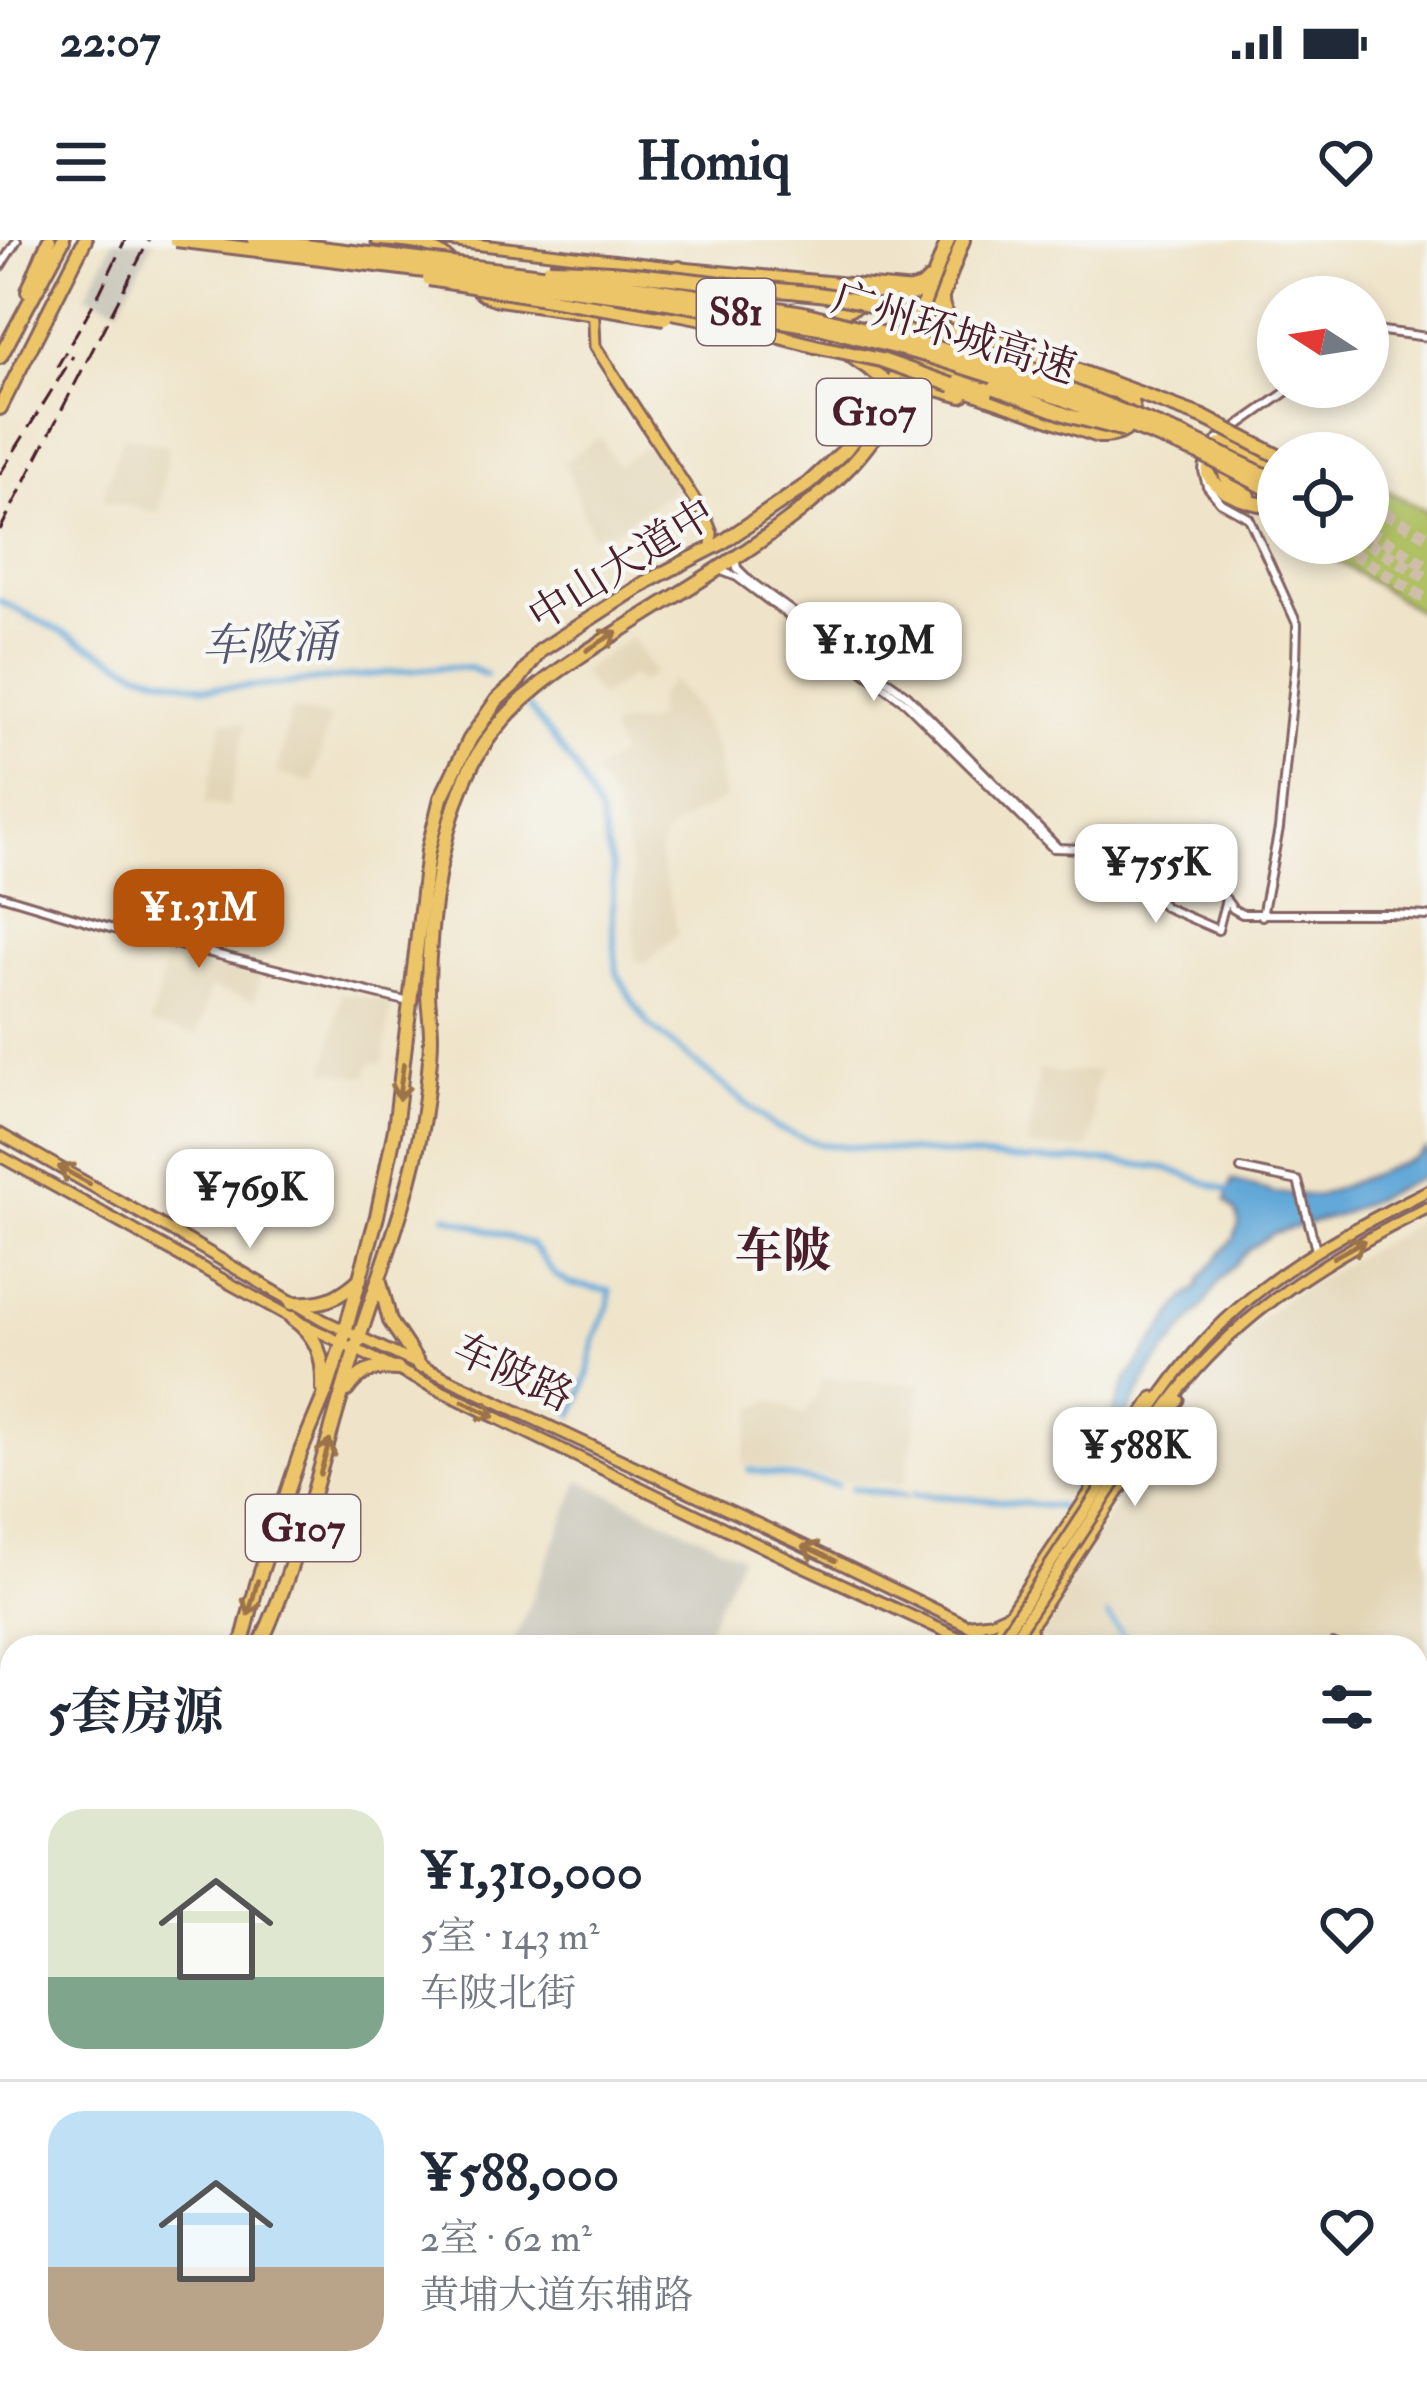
<!DOCTYPE html>
<html lang="zh">
<meta charset="utf-8">
<style>
body{margin:0;font-family:"IM FELL Double Pica","Noto Serif SC",serif;background:#f2f2f3;color:#1f2937;height:100vh;display:flex;flex-direction:column;font-size:45px;white-space:nowrap}
*{box-sizing:border-box;margin:0}
p{font-size:39px;color:#747a83}
.icon{flex:none;width:66px;height:66px;fill:none;stroke:currentColor;stroke-width:2;stroke-linecap:round;stroke-linejoin:round}
.map{position:relative;flex:1;overflow:hidden}
.details{position:absolute;left:0px;top:1395px;width:1428px;height:768px;display:flex;flex-direction:column;background:#fff;border-radius:36px 36px 0 0;box-shadow:0 6px 18px #0003}
.details>*{flex:none}
.needle{width:78px;rotate:282deg}
.controls{position:absolute;left:1257px;top:36px;display:grid;gap:24px}
.controls a{display:grid;place-items:center;width:132px;height:132px;border-radius:50%;background:#fff;box-shadow:0 6px 18px #0003;font-size:60px}
.price{position:absolute;translate:-50% -102px;padding:0 27px;border-radius:24px;background:#fff;color:#222;font-size:39px;line-height:78px;filter:drop-shadow(0 3px 6px #0008)}
.price::after{content:'';position:absolute;left:50%;top:72px;width:36px;height:27px;margin-left:-18px;background:inherit;clip-path:polygon(0 0,100% 0,50% 100%)}
.price.active{background:#b45309;color:#fff}
ul{padding:0;list-style:none}
li{display:flex;align-items:center;gap:36px;height:300px;padding:0 48px}
li+li{border-top:3px solid #e0e1e3}
li span{display:grid;place-items:center;flex:none;width:336px;height:240px;border-radius:36px;color:#555}
li>.icon{margin-inline-start:auto}
span .icon{width:144px;height:144px;fill:#fffc;stroke-width:1}
li b{font-size:51px}
h2{display:flex;justify-content:space-between;align-items:center;height:144px;padding:0 48px;font-size:51px}
.status{display:flex;justify-content:space-between;align-items:center;height:84px;padding:0 60px;background:#fff;direction:ltr}
.status svg{height:33px;fill:currentColor}
header{display:flex;justify-content:space-between;align-items:center;height:156px;padding:0 48px;background:#fff;font-size:54px;font-weight:800}
.map>svg:first-child{display:block}
</style>
<div class="status"><b>22:07</b><svg viewBox="0 0 49 12"><path d="M0 12V9h3v3zM5 12V6h3v6zM10 12V3h3v9zM15 12V0h3v12zM26 1h20v11H26zM47 4h2v5h-2z"/></svg></div>
<header><svg class="icon" aria-label="menu" viewBox="0 0 24 24"><path d="M4 6h16M4 12h16M4 18h16"/></svg>Homiq<svg class="icon" aria-label="heart" viewBox="0 0 24 24"><path d="M12 20l-8-8c-3-5 5-10 8-4 3-6 11-1 8 4z"/></svg></header>
<div class="map">
<svg width="1427" height="2163" viewBox="0 0 1427 2163">
<rect width="100%" height="100%" fill="#f6f6f2"/>
<filter id="ink" filterUnits="userSpaceOnUse"><feTurbulence type="fractalNoise" baseFrequency=".00833" numOctaves="2"/><feDisplacementMap in="SourceGraphic" scale="24" xChannelSelector="R" yChannelSelector="G"/><feConvolveMatrix kernelMatrix="1 2 1 2 8 2 1 2 1" color-interpolation-filters="sRGB"/></filter>
<filter id="wash" filterUnits="userSpaceOnUse"><feTurbulence type="fractalNoise" baseFrequency=".004" numOctaves="4" result="noise"/><feDisplacementMap in="SourceGraphic" scale="48" xChannelSelector="R" yChannelSelector="G"/><feGaussianBlur stdDeviation="2.7" result="paint"/><feColorMatrix in="noise" values="0 0 0 0 0 0 0 0 0 0 0 0 0 0 0 0 0 1.4 0 .05"/><feComposite in="paint" operator="in"/></filter>
<g filter="url(#wash)">
<rect width="100%" height="100%" fill="#efe4c9"/>
<path fill="#e3d6b7" d="M123,195L169,206L159,273L102,260Z
M600,197L618,226L651,202L679,246L614,290L592,296L564,221Z
M631,397L655,433L640,444L632,435L599,458L581,432Z
M672,440L696,469L716,508L724,557L716,564L687,578L664,597L659,614L678,694L645,724L635,721L633,634L617,566L594,534L620,514L610,491L624,483L644,484L656,478L658,456Z
M290,470L330,477L313,542L277,534Z
M223,480L245,484L228,568L205,563Z
M169,705L262,729L255,761L210,748L197,796L150,784L163,735L171,736L161,732Z
M342,753L391,762L383,823L371,822L366,835L361,837L326,830Z
M1039,830L1064,833L1099,830L1092,862L1095,863L1092,876L1096,877L1089,907L1086,906L1085,910L1027,907Z
M1427,977V1574L1416,1568V1407H1058L1033,1394L1199,1137L1287,1057Z
M824,1138L922,1145L905,1244L852,1241L742,1224L754,1168L772,1160L804,1175L819,1152L817,1150Z"/>
<path fill="#c8c4b8" d="M114,0H154L119,68L86,55Z
M580,1240L741,1316L699,1407H512Z"/>
<path fill="#b0c164" stroke="#7d7048" stroke-width="3" d="M1368,240L1427,272V376L1308,303H1368Z"/>
<path fill="#62a8d8" stroke="#566482" stroke-width="3" d="M1427,909V934L1340,975L1274,993L1249,1009L1219,1041L1204,1065L1153,1127L1090,1241L1086,1239L1126,1141L1184,1059L1198,1048L1201,1038L1234,998L1239,984L1237,973L1226,961L1232,940L1274,953L1318,956L1414,918Z
M1427,1714V2163H1283L1286,2151H1416V1733Z"/>
<g fill="none" stroke-linecap="round" stroke-linejoin="round">
<path stroke="#62a8d8" stroke-width="6" d="M0,361L141,432L207,448L261,446L446,427L470,428L486,435
M529,468L576,529L600,577L613,632V685L617,733L632,760L649,785L776,888L820,904L1022,920L1105,921L1166,928L1235,953
M446,976L532,1005L555,1035L570,1044L610,1051L609,1065L595,1097L588,1136L573,1175
M749,1230L837,1245
M1085,1238L1103,1197
M852,1248L905,1256
M913,1255C963,1256 1011,1263 1061,1267
M1108,1376L1132,1407"/>
<path stroke="#62a8d8" stroke-width="9" d="M0,2130L12,2136
M203,2151L388,2163
M849,2151L863,2163
M430,2163L432,2151
M746,2163L763,2151"/>
</g>
</g>
<g filter="url(#ink)">
<g fill="none" stroke-linecap="round" stroke-linejoin="round">
<path stroke="#cebda9" stroke-width="9" stroke-dasharray="9 4.5" stroke-linecap="butt" d="M1416,1617L1427,1622
M1183,2163L1189,2151
M1196,2163L1202,2151"/>
<path stroke="#cebda9" stroke-width="12" stroke-dasharray="12 6" stroke-linecap="butt" d="M1368,264L1427,296
M1264,265L1278,272
M1368,290L1427,326
M1337,303L1427,360
M1368,303L1427,338"/>
<defs>
<path id="minor" d="M0,27L17,0
M1368,89L1427,97
M1215,202L1293,147
M1205,218L1203,231L1207,246L1220,262L1249,278L1297,384L1296,422L1279,589L1262,676
M735,318L737,328L750,341L907,455L1057,607
M719,330L737,337L905,462L1053,608L1086,609L1113,615L1141,638L1165,667L1218,690L1226,659
M1130,628L1164,606L1172,604L1196,620L1233,669L1242,674H1389L1427,676
M0,655L110,688L409,762
M1241,929L1298,941L1316,1010
M1333,1404L1340,1407
M1416,1445L1427,1451
M970,2151L1001,2157L1014,2163
M1008,2151L1032,2163"/>
<path id="major" d="M376,0C404,3 434,1 454,24
M439,0L670,27L909,49L920,46
M472,46L482,55L496,60L591,74
M593,60L595,106L705,276L712,293L711,308
M0,894L186,999L323,1080L811,1309L1006,1404
M0,916L301,1083L792,1321L979,1407
M1110,1234C1136,1193 1162,1150 1194,1113C1257,1039 1341,994 1427,951
M1117,1240C1139,1206 1161,1172 1187,1141C1253,1063 1337,1013 1427,968
M971,1384L990,1382L1006,1375
M1031,1388L1032,1407
M987,1407L1153,1157
M1017,1407L1179,1160
M1416,1633L1427,1611
M1416,1663L1427,1638
M575,2163L582,2151
M592,2163L598,2151"/>
<path id="highway" d="M679,28C663,35 655,45 657,63L662,70L723,82L815,106
M734,41L772,42L903,57L916,53L929,40
M28,51L49,0
M942,57C941,71 950,81 962,88L1203,177
M860,64L840,73C826,111 859,118 883,139L885,145L883,153
M933,82L937,95L949,103L1089,147L1116,151L1131,161C1139,187 1123,196 1099,196L952,145
M0,117L63,0
M915,127H936L995,148
M905,149L927,146L962,156
M0,168L85,0
M1258,217C1233,193 1212,198 1208,234C1218,253 1243,261 1264,265
M1248,255C1233,245 1218,237 1227,218C1246,206 1261,219 1278,229
M380,1042L390,1081L420,1126
M292,1063C322,1065 338,1059 360,1039
M292,1078C318,1096 324,1118 323,1149
M347,1150C361,1130 373,1127 397,1129
M241,1407L257,1344L301,1211L327,1149L342,1103L377,976L395,889L428,611L441,558L470,499L497,460L517,442L540,411L648,341L720,304L808,244L845,210L872,175L894,140L948,0
M259,1407C300,1319 320,1223 349,1130C374,1046 409,965 423,878C427,851 431,823 431,796C431,781 428,766 428,751C428,682 441,582 474,521C508,458 570,422 629,385C700,340 793,287 850,226C909,163 933,79 963,0
M0,2082L12,2057
M0,2113L12,2096"/>
</defs>
<use href="#minor" stroke="#846462" stroke-width="12"/>
<use href="#major" stroke="#846462" stroke-width="15"/>
<use href="#highway" stroke="#846462" stroke-width="18"/>
<use href="#minor" stroke="#fff" stroke-width="6"/>
<use href="#major" stroke="#edc569" stroke-width="9"/>
<use href="#highway" stroke="#edc569" stroke-width="12"/>
<path stroke="#4a1f2b" stroke-width="3" stroke-dasharray="18 9" stroke-linecap="butt" d="M57,127L100,52L125,0
M0,234L73,116
M0,290L149,0"/>
<defs>
<path id="major-bridge" d="M996,1407L1110,1234
M1008,1407L1117,1240"/>
<path id="highway-bridge" d="M176,0L643,58L819,87L929,116L1060,158L1201,214L1270,250
M255,0L648,48L803,73L931,106L1054,144L1187,197L1275,240
M549,29C615,30 681,39 747,47C787,51 830,53 869,64
M429,39L665,78
M864,64L885,68L988,105
M815,106L881,120L952,145
M995,148L1070,176L1125,190
M1203,177L1278,216"/>
</defs>
<use href="#major-bridge" stroke="#846462" stroke-width="15" stroke-linecap="butt"/>
<use href="#highway-bridge" stroke="#846462" stroke-width="18" stroke-linecap="butt"/>
<use href="#major-bridge" stroke="#edc569" stroke-width="9"/>
<use href="#highway-bridge" stroke="#edc569" stroke-width="12"/>
</g>
<defs><path id="oneway-shaft" d="M-6 0H5M1.5-3L5.5 0L1.5 3" fill="none" stroke-width="1.6" stroke-linecap="round" stroke-linejoin="round" transform="scale(3)"/></defs>
<g stroke="#9c724a">
<use href="#oneway-shaft" transform="translate(602 401) rotate(-32)"/>
<use href="#oneway-shaft" transform="translate(401 842) rotate(98)"/>
<use href="#oneway-shaft" transform="translate(74 935) rotate(-151)"/>
<use href="#oneway-shaft" transform="translate(1349 1009) rotate(-29)"/>
<use href="#oneway-shaft" transform="translate(479 1169) rotate(26)"/>
<use href="#oneway-shaft" transform="translate(325 1217) rotate(-74)"/>
<use href="#oneway-shaft" transform="translate(819 1313) rotate(-155)"/>
<use href="#oneway-shaft" transform="translate(253 1358) rotate(105)"/>
</g>
</g>
<g text-anchor="middle" dominant-baseline="central" stroke-width="9" stroke-linejoin="round" paint-order="stroke">
<g fill="#f6f6f2" stroke="#7e6067" stroke-width="3">
<rect x="697" y="39" width="78" height="66" rx="9"/>
<rect x="817" y="139" width="114" height="66" rx="9"/>
<rect x="246" y="1255" width="114" height="66" rx="9"/>
</g>
<g font-size="39" font-weight="bold" fill="#4a1f2b">
<text x="736" y="72">S81</text>
<text x="874" y="172">G107</text>
<text x="303" y="1288">G107</text>
</g>
<g font-size="42" fill="#4a1f2b" stroke="#f6f6f2">
<text transform="translate(954 94) rotate(17)">广州环城高速</text>
<text transform="translate(622 325) rotate(-32)">中山大道中</text>
<text transform="translate(513 1133) rotate(25)">车陂路</text>
</g>
<g font-size="45" font-style="italic" fill="#545670" stroke="#f6f6f2">
<text transform="translate(269 405) rotate(-2)">车陂涌</text>
</g>
<g font-size="48" font-weight="bold" fill="#4a1f2b" stroke="#f6f6f2">
<text x="783" y="1012">车陂</text>
</g>
</g>
</svg>
<div class="controls">
<a><svg class="needle" viewBox="-14 -14 28 28"><path d="M0-13l5 13h-10z" fill="#e53935"/><path d="M0 13l5-13h-10z" fill="#747a83"/></svg></a>
<a><svg class="icon" aria-label="locate" viewBox="0 0 24 24"><circle cx="12" cy="12" r="6"/><path d="M12 2v4M12 18v4M2 12h4M18 12h4"/></svg></a>
</div>
<b class="price" style="left:874px;top:464px">¥1.19M</b>
<b class="price" style="left:1156px;top:686px">¥755K</b>
<b class="price active" style="left:199px;top:731px">¥1.31M</b>
<b class="price" style="left:250px;top:1011px">¥769K</b>
<b class="price" style="left:1135px;top:1269px">¥588K</b>
<section class="details">
<h2>5套房源<svg class="icon" aria-label="filters" viewBox="0 0 24 24"><path d="M4 7h16M4 17h16"/><circle cx="9" cy="7" r="2"/><circle cx="15" cy="17" r="2"/></svg></h2>
<ul>
<li><span style="background:linear-gradient(#dfe7d0 70%,#7fa58c 0)"><svg class="icon" aria-label="home" viewBox="0 0 24 24"><path d="M3 11l9-7 9 7M6 9v11h12V9"/></svg></span><div><b>¥1,310,000</b><p>5室 · 143 m²</p><p>车陂北街</p></div><svg class="icon" aria-label="heart" viewBox="0 0 24 24"><path d="M12 20l-8-8c-3-5 5-10 8-4 3-6 11-1 8 4z"/></svg></li>
<li><span style="background:linear-gradient(#bfe0f5 65%,#b9a48a 0)"><svg class="icon" aria-label="home" viewBox="0 0 24 24"><path d="M3 11l9-7 9 7M6 9v11h12V9"/></svg></span><div><b>¥588,000</b><p>2室 · 62 m²</p><p>黄埔大道东辅路</p></div><svg class="icon" aria-label="heart" viewBox="0 0 24 24"><path d="M12 20l-8-8c-3-5 5-10 8-4 3-6 11-1 8 4z"/></svg></li>
</ul>
</section>
</div>
